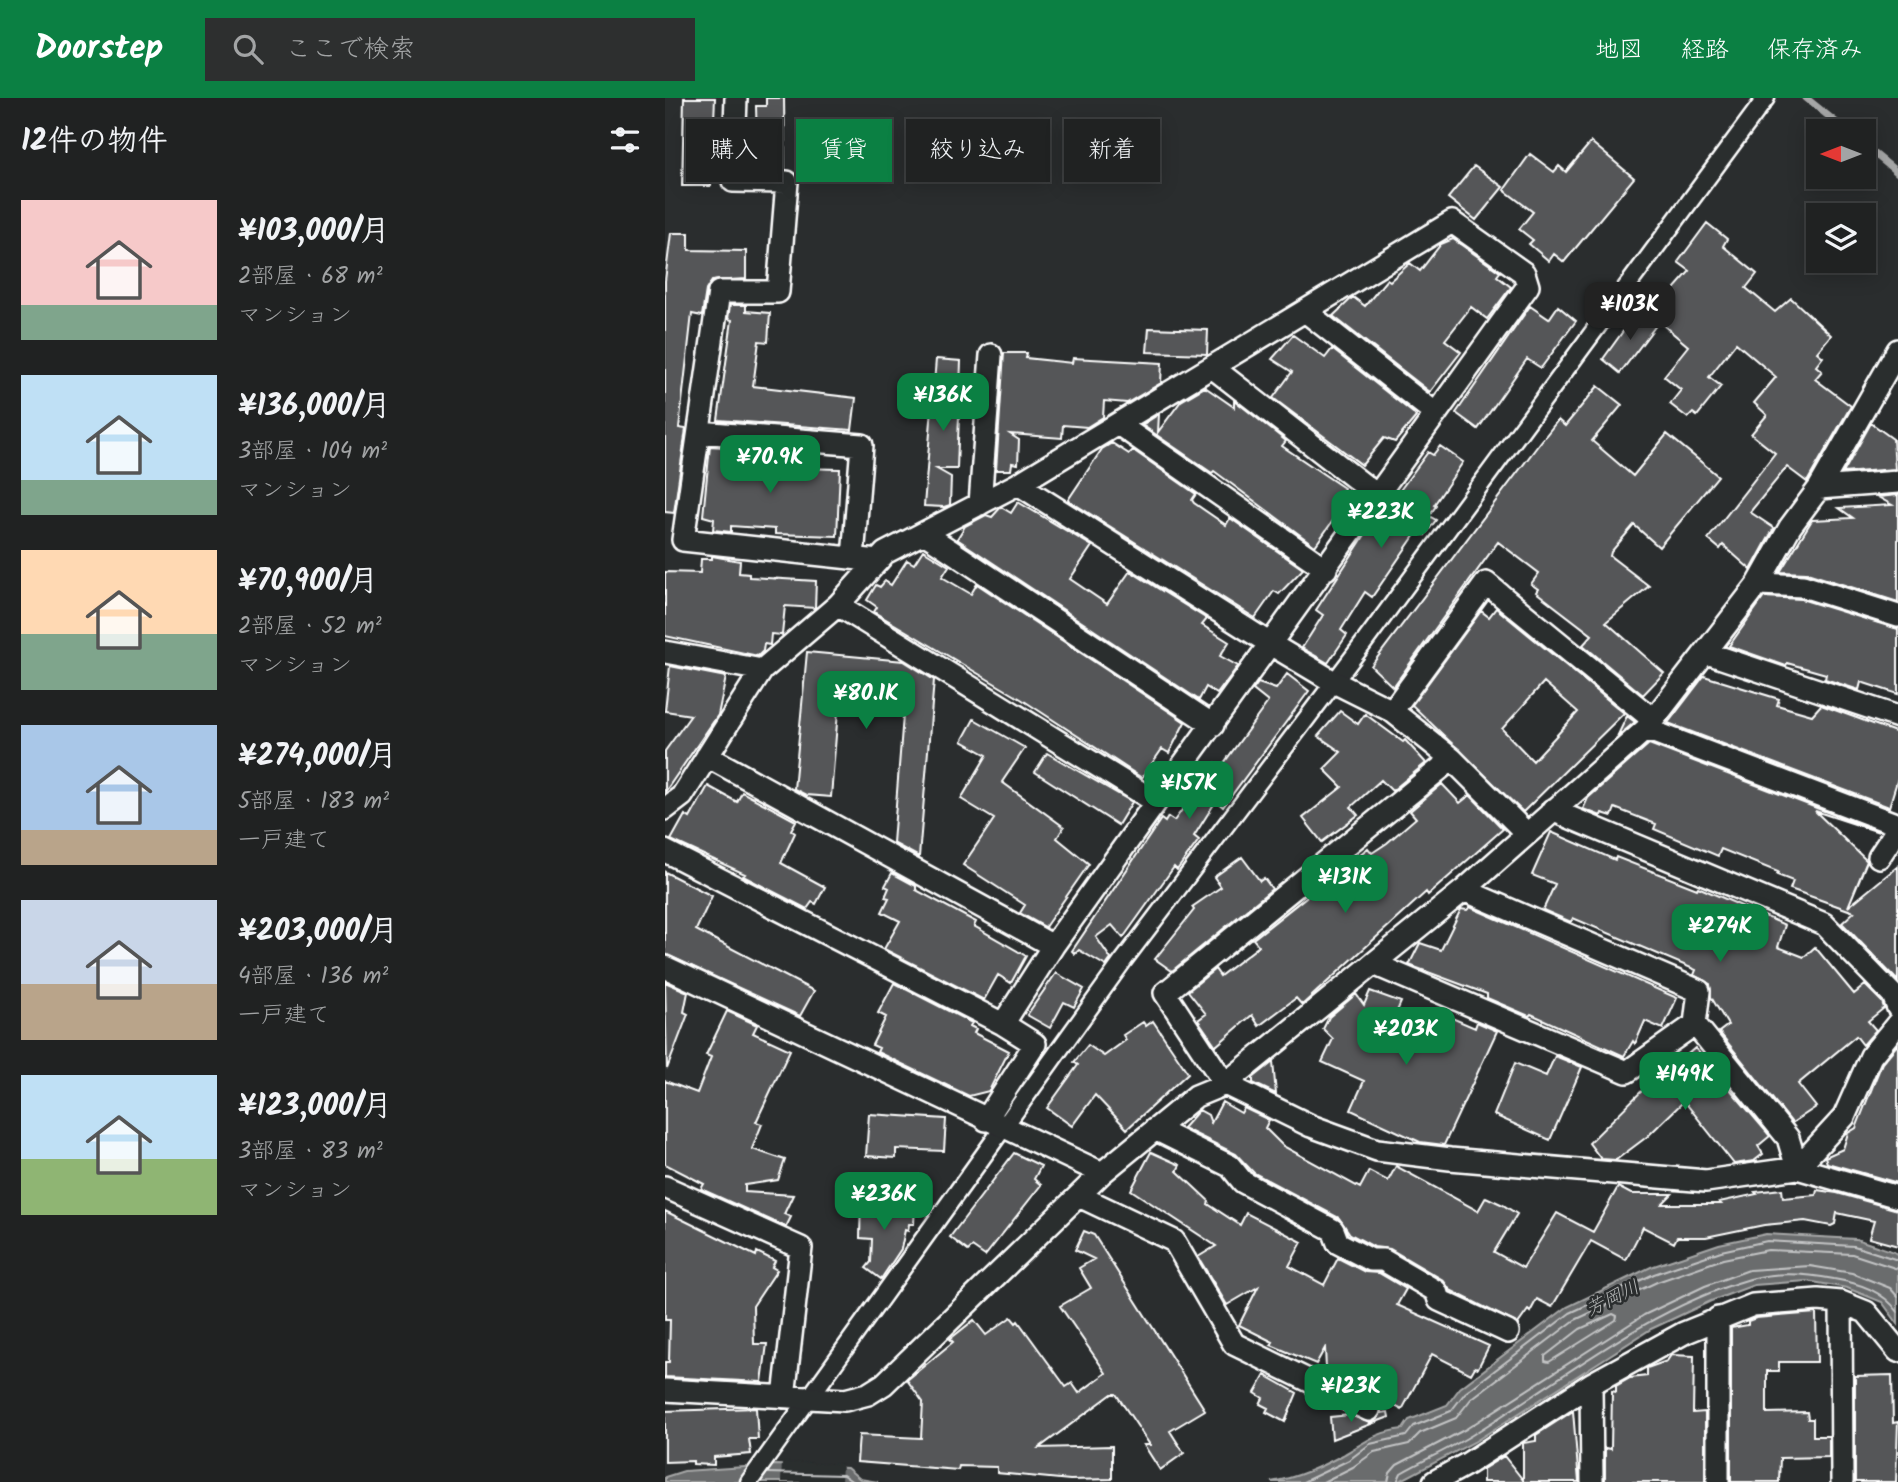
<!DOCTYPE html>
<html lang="ja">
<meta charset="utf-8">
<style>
body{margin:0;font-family:Kalam,"Klee One",sans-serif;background:#2d2f2f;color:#f1f3f6;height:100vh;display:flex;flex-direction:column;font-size:26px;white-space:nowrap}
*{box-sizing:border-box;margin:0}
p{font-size:23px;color:#a2a4a5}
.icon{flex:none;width:38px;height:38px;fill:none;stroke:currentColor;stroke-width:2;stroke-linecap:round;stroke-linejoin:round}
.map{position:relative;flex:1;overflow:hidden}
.side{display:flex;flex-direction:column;background:#202222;width:665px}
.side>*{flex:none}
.banner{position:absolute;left:21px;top:21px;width:665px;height:63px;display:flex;gap:14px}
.needle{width:46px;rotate:270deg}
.fabs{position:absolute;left:1141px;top:21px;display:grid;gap:14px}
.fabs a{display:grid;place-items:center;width:70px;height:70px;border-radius:0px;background:#202222;box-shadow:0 4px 18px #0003,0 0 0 2px #3d3f40;font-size:35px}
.price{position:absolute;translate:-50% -60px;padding:0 16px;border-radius:14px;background:#0b8043;color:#fff;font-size:23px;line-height:46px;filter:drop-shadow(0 2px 4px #0008)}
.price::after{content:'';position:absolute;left:50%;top:42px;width:21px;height:16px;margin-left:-10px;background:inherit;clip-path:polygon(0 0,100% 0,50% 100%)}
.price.current{background:#222;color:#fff}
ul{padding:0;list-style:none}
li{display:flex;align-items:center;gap:21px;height:175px;padding:0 21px}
li span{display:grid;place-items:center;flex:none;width:196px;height:140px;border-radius:0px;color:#555}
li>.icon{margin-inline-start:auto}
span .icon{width:84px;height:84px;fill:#fffc;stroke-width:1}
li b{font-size:30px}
h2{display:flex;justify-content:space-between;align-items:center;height:84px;padding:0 21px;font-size:30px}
.tag{padding:0 24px;border-radius:0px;background:#202222;box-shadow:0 4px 18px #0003,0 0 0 2px #3d3f40;font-size:24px;line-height:63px}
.tag.current{background:#0b8043;color:#fff}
header{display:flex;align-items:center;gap:42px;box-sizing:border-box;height:98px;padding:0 35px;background:#0b8043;color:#fff}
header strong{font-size:33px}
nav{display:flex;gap:38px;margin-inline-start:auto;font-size:24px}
.search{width:490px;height:63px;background:#2d2f2f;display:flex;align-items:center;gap:18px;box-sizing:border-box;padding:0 24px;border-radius:0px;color:#a2a4a5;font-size:26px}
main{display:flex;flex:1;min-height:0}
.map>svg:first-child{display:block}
</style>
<header>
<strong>Doorstep</strong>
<div class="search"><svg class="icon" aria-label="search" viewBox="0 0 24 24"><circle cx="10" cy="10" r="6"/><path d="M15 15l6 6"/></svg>ここで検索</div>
<nav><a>地図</a><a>経路</a><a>保存済み</a></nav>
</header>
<main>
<section class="side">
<h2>12件の物件<svg class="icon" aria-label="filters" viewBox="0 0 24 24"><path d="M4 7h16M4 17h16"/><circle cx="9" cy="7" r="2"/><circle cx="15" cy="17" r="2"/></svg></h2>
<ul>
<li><span style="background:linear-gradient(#f6c9c9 75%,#7fa58c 0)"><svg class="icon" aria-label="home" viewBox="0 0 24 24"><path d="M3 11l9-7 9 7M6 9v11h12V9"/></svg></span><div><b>¥103,000/月</b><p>2部屋 · 68 m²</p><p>マンション</p></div></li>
<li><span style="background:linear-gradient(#bfe0f5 75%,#7fa58c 0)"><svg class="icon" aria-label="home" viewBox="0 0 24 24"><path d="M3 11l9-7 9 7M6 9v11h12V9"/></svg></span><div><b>¥136,000/月</b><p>3部屋 · 104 m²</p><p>マンション</p></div></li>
<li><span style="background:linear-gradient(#ffd9b3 60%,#7fa58c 0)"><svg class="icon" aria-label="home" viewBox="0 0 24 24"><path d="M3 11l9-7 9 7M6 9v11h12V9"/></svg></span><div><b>¥70,900/月</b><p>2部屋 · 52 m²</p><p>マンション</p></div></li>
<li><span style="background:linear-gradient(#a9c7e8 75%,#b9a48a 0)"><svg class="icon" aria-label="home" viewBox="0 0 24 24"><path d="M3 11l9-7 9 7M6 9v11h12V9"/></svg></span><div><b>¥274,000/月</b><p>5部屋 · 183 m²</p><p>一戸建て</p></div></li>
<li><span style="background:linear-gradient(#c9d6e8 60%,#b9a48a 0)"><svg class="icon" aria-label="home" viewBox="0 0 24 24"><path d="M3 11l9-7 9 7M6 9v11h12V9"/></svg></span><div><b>¥203,000/月</b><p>4部屋 · 136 m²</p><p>一戸建て</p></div></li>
<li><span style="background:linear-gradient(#bfe0f5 60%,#8fb573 0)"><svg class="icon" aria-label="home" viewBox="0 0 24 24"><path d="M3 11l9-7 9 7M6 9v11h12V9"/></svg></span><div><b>¥123,000/月</b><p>3部屋 · 83 m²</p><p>マンション</p></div></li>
</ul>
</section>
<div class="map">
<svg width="1233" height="1384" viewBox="0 0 1233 1384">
<rect width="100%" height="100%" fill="#2a2d2e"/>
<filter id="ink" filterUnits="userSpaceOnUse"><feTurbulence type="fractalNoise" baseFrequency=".0143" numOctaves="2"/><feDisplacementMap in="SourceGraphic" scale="14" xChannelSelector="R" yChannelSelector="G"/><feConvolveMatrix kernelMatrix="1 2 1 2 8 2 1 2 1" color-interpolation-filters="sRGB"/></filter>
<g filter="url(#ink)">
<path fill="#6a6c6d" stroke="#a6a7a7" stroke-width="2" d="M1101,1136L1191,1141L1229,1154L1233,1157V1226L1217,1204L1182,1190L1142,1183L1089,1187L1046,1203L986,1231L809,1344L733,1384H606C632,1380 655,1369 678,1357C701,1344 710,1334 738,1331L744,1322L782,1307L795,1290L902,1209L986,1169L1054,1146Z
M111,1367L182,1370L195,1381L213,1384H0V1379L19,1373Z"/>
<path fill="#2a2d2e" d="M117,1364L177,1366L176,1384H116Z"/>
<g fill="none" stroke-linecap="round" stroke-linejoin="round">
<path stroke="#c3c4c5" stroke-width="2" d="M948,1216L952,1218L951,1222L884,1264L880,1263V1258L915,1231Z
M102,1375L178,1377L188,1384
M638,1384L684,1362L705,1346L741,1338L749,1328L786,1313L800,1295L905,1215L989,1176L1056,1153L1102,1143L1189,1148L1233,1162
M658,1384L688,1369L709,1354L744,1346L755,1335L791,1320L806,1301L910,1222L992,1184L1058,1161L1103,1152L1187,1156L1233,1171
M723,1384L725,1375L732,1367L801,1331L979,1217L1040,1188L1084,1172L1145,1168L1187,1175L1225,1190L1233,1199
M732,1384L736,1375C759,1362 784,1351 807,1337C896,1282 982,1211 1085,1181C1111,1174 1143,1176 1169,1181C1194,1185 1218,1193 1233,1214"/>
<path stroke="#a6a7a7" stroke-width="7" d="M1141,0L1182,33
M1199,47L1233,75"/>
</g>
<path fill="#555758" stroke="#fff" stroke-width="2" fill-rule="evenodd" d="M19,0H50L46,88H17Z
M101,0H119L120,71L87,70V44H92L91,8H101Z
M926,44L969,80L899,164L889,156L884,163L864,146L868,142L854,131L868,114L839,92L865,56L889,74L894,68L901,74Z
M809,68L838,89L811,122L783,100Z
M1042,125L1062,141L1058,148L1092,176L1081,190L1110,214L1126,200L1166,237L1152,254L1158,259L1151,268L1157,273L1150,281L1186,308L1142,384L1122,369L1085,414L1109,430L1086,472L1058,447L1055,451L1043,441L1110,355L1086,336L1102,317L1089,305L1111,279L1071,245L1044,279L1056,288L1032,318L1028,315L1023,320L1005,306L1016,292L999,278L1023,248L986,217L1025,173L1013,164Z
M6,135H24V152L81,153V181L47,183L41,192L37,218L27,216L14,330L21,331L9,415L0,414V183Z
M788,141L835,174L832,178L846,189L822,221L806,209L780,242L796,254L765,294L668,218L688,199L700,208L722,181L725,183L745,165L755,173L776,146Z
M65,207H81V213L105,215L103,244L94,243L88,288L191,300L187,332L53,322L67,222L63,221Z
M865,208L884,221L893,208L911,223L876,270L862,261L813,331L791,315Z
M977,214L992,226L955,275L938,261L969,218L973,220Z
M484,230L543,232L542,256L482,254Z
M628,237L660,260L667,251L748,315L751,319L730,344L719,340L697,367L608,300L627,274L607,261Z
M339,255H362L361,260L407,265L408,260L497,265L496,285L462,305L439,303L438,319L422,329L398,327L397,340L345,336L354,342L353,366L347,365L346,372H331Z
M271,261L296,263L292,371H272L286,379L285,407L279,409L259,408Z
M933,288L957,307L927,343L968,378L1002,336L1053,378L994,449L969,427L946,454L945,458L984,488L941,524L999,575L978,597L918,547L927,537L871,494L873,491L866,486L874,475L833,444L728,589L706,568L874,346L893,322L900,328Z
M540,289L569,309V302L621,343L617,348L679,390L672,402L679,407L650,448L549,373L547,375L477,327L494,316L493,334L516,303Z
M1206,325L1228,341L1230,371L1178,375Z
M447,345L464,356L468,352L531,396L527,402L529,405L561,427L565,420L638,471L614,496L609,493L590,520L403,402L437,351Z
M45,348L88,351L87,362L134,367V370L175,371L172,438L110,436V431L66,428V434L48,432L49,421L38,418Z
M775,348L798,364L769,407L771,408L764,418L771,422L760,437L754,431L707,499L700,494L676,532L682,537L663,565L637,550L658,517L651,512L707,426L710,428L718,416L736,429L742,420L724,404L726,401L729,396L750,409L733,395L763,354L768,357Z
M1233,397V504L1142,475L1115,474L1147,422L1188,420L1174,410L1227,407L1213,399Z
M353,404L427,448L405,481L442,506L465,473L542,521L537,527L564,544L555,558L573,568L552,596L541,589L534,602L292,441L300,428L321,417L327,419L336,409L346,415Z
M258,452L284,468L277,479L306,496L312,486L520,624L504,655L497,651L477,680L356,601L209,514L212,509L202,502L211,487L215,489L220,483L226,487L242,462L249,466Z
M47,458L75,463L74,475L84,476V479L151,483L150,510L120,508L117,537L106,536L105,547L99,546L98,553L93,558L0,538V474L35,475L36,461H47Z
M1099,499L1136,501L1233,531V596L1196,584L1194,592L1160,581L1161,576L1122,565L1121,568L1064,548Z
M831,510L959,615L858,714L747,607L816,513L824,519ZM879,584L913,614L868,663L837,631Z
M142,554L239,563L269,582L254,759L228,745L240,592L175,588L166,699L141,697L129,691Z
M5,568L61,579L53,617L0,694V653L26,617L0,613Z
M622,576L644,593L558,709L551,703L529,738L534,742L512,772L509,769L458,840L447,827L431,839L446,861L441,868L414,852L410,856L407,853L496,721L500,724L503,719L509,723L551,665L556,669L603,604L588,592L593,585L611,591Z
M1039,578L1114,601L1112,607L1147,617L1156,607L1233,635V680L1224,709L1003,625Z
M675,613L693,626L700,616L738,644L740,642L761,665L727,693L716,682L686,709L693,717L657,744L638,720L677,689L659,671L676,654L653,638Z
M962,618L970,624L952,639Z
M309,621L360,650L337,684L399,729L392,740L424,766L380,829L355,815L360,807L298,767L329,721L296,701L322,657L297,643Z
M984,646L1214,734L1150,713L1202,763L1183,809L1233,768V883L1177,825L1189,814L1125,791L1128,783L1112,777L1113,774L1056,751L1053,758L989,731L991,726L950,710L947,718L937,715L936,718L918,711L923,700Z
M382,655L467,704L453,727L370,674Z
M777,686L795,705L805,697L838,731L763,797L761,794L637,907L631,900L594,928L587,917L551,948L533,922L541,916L523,893L550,871L555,878L594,848L588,841L703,750L707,755L722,745L751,720L745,713Z
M43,688L72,704L77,694L131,723L126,732L130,735L116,765L160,789L151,806L147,804L142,811L78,778L80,776L6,742L20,717L25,720Z
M886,734L950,762L951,759L1032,791L1033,789L1120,827L1113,849L1139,859L1150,849L1189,896L1200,887L1217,904L1219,910L1203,923L1211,932L1198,947L1191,938L1133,986L1151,1009L1127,1025L1054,934L1063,927L1046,899L1045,886L1029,877L1031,872L908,820L906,824L878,812L890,786L867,777Z
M577,759L595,783L599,780L607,791L507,873L490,861L529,812L527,809L556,789L549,779Z
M0,774L47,798L31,832L149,893L135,918L0,856Z
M227,775L251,788V792L311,824L309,828L361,858L346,885L333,877L319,902L219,851L235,823L217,814L224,800L220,799L224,790L220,788Z
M805,809L1012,900L998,931L980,923L970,946L968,943L959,958L866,916L864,918L822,900V896L744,867L755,845L776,852L796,811L802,812Z
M391,875L419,891L409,909L399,904L385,930L362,917Z
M0,884L23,894L19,914L23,916L2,971Z
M229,885L307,925L305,928L311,931L309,935L344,953L324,993L304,998L212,954L214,950L207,947L221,919L213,915Z
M705,893L736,904L726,927L766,944L780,917L810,930L812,924L832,933L779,1047L755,1044L686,1012L699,983L657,964L668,941L658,931L664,919L691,896L699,907Z
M62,913L92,927L88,935L125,952L91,1024L97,1026L87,1051L120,1062L113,1082L80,1087V1094L128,1097L119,1116L126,1119L121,1129L36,1091L39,1086L0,1066V983L32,995L46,959L41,957Z
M488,923L523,975L462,1031L430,997L407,1028L382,1010L413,967L409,964L423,947L439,958L461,942L458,937L478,924L481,928Z
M1233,946V1085L1162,1065L1160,1059L1178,1051L1183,1035L1191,1030L1217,965Z
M1030,950L1105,1038L1093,1048L1098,1056L1089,1063L1069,1066L1019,1003L983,1038L951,1062L936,1061L924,1045L1007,963L1010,967Z
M890,958L917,969L885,1042L829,1017L850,965L881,978Z
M608,964L611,996L588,985V980Z
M557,1004L576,1015L579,1010L604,1022L600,1030L618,1048L695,1090L704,1073L723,1083L731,1068L813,1113L821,1099L838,1107L852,1116L829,1154L858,1170L892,1115L928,1134L953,1089L966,1096H1007L997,1106H1056L1054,1104L1092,1096L1090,1094L1117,1091L1118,1100L1151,1097L1152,1092L1172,1095L1233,1112V1148L1204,1140L1209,1123L1172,1115L1170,1126L1166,1128L1140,1123L1099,1127L1041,1139H1012L1009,1145L978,1129L961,1162L926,1143L887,1209L872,1201L865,1214L863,1212L853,1226L785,1192L778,1182L725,1151L709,1149L685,1136L674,1120L589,1075L571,1056L518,1030L534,1012L543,1017L546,1025Z
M204,1016L281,1021L279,1053L231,1051V1060L201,1058Z
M486,1054L515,1067L512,1073L544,1103L543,1106L575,1127L581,1115L637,1144L624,1168L659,1187L673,1160L700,1174L714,1175L741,1191L732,1207L824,1248L813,1270L810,1269L806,1276L767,1256L737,1312L661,1271L660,1250L651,1266L606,1247L608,1244L574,1227L593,1189L562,1207L533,1159L551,1148L466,1092Z
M349,1055L376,1068L369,1081L376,1087L320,1158L307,1149L303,1153L285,1139Z
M196,1100L210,1105L250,1109L249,1126H244L243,1133L240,1132L236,1151L216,1181L201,1170L206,1164L207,1141L195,1140Z
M0,1113L91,1158L92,1154L110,1163L107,1169L112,1172L88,1208L89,1246H102L97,1284L0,1279V1264H4L5,1222H0Z
M419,1133L429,1137L540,1312L505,1333L519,1355L495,1372L479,1347H485L451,1296H447L374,1350L447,1348V1381L405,1382L332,1375V1369L294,1368L293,1372L192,1364L194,1337L256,1340L258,1304L242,1282L288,1244L285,1241L309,1222L321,1237L346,1219L351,1225L353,1223L401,1289L407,1285L414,1295L441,1275L395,1208L426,1190L414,1170L429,1161L410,1152Z
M1151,1215L1152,1264H1114V1273H1102V1315L1142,1314L1143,1321H1148V1338H1164V1359L1115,1360L1114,1384H1066V1230L1083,1227V1223L1091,1220Z
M1006,1257L1029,1258L1028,1315L1040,1314V1384H940V1350L946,1351L947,1293L951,1294V1288L965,1280L982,1278V1270L1002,1263Z
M600,1277L632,1295L620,1324L601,1314L603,1310L595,1306L598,1300L590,1295Z
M1227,1277L1228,1325L1233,1324L1231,1384H1190V1278Z
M91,1310L93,1341H84L86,1356L49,1359V1367L28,1366V1363L0,1364V1313Z
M908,1313L914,1384H818V1371L839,1358L858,1382V1345L871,1343V1337Z
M723,1314L724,1319L667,1341L665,1319L685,1317L706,1325L716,1315Z"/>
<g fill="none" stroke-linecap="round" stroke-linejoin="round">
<defs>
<path id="pedestrian" d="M84,1384L458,863L698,546L1101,0"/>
<path id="minor" d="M71,0L68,83L122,84L113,194H54L18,442L213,463
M787,124L859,175L863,188L491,704L173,507L220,455L353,386Z
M640,213L771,316
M547,269L713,398
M453,326L661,471
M34,334L197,347L188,460
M353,386L607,547L669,584L727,613L787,661L861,735
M1154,390L1233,384
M315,406L326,257
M259,435L548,627
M1093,486L1138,488L1233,518
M0,554L97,572
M1042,555L1233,619
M727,613L821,485L986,620
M981,631L1233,727
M42,658L388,848
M787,661L500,895L560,986L646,1028L712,1052L785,1061L1041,1083L1132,1070L1233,1099
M0,711L17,698L97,572L173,507
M887,712L1159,826L1228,897L1233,910
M0,753L338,926
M1214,759L1233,730
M799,792L1034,893L1030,926
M709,866L962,974L1030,926L1123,1040L1132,1070
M0,869L437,1075
M321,1022L370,946L338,926L388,848L491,704
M490,1031L565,1068L578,1084L668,1132L673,1145L706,1162H718L771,1193L774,1202L843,1234
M1132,1070L1179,1019L1206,958L1233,925
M0,1089L136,1150L119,1299
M414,1098L509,1143L569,1246L704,1312
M1176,1204L1177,1384
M926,1286L927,1384
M0,1292L180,1302L203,1296L219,1286L437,1075L531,998L560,986L799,792L981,631L1093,486L1125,429L1154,390L1233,252
M769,1384L802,1366L926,1286L1019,1235L1088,1207L1153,1202L1176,1204L1201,1214L1233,1253
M1053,1384V1220"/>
</defs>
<use href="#pedestrian" stroke="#fff" stroke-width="21"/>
<use href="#minor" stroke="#fff" stroke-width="26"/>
<use href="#pedestrian" stroke="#2a2d2e" stroke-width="16"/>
<use href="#minor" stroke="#2a2d2e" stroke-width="21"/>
</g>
</g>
<g text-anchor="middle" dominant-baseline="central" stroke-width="5" stroke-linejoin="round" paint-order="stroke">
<g font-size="19" font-style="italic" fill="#b4b6b6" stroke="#2a2d2e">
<text transform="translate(948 1201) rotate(-26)">芳岡川</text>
</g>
</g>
</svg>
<div class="fabs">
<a><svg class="needle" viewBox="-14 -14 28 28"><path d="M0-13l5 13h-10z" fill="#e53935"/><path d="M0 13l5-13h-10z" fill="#a2a4a5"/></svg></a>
<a><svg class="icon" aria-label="layers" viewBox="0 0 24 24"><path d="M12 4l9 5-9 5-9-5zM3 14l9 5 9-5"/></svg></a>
</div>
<b class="price current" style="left:965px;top:244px">¥103K</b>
<b class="price" style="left:278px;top:335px">¥136K</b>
<b class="price" style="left:105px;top:397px">¥70.9K</b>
<b class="price" style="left:716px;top:452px">¥223K</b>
<b class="price" style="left:201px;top:633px">¥80.1K</b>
<b class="price" style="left:524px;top:723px">¥157K</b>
<b class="price" style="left:680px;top:817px">¥131K</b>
<b class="price" style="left:1055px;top:866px">¥274K</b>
<b class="price" style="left:741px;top:969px">¥203K</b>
<b class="price" style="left:1020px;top:1014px">¥149K</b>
<b class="price" style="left:219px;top:1134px">¥236K</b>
<b class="price" style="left:686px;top:1326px">¥123K</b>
<div class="banner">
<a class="tag">購入</a>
<a class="tag current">賃貸</a>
<a class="tag">絞り込み</a>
<a class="tag">新着</a>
</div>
</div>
</main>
